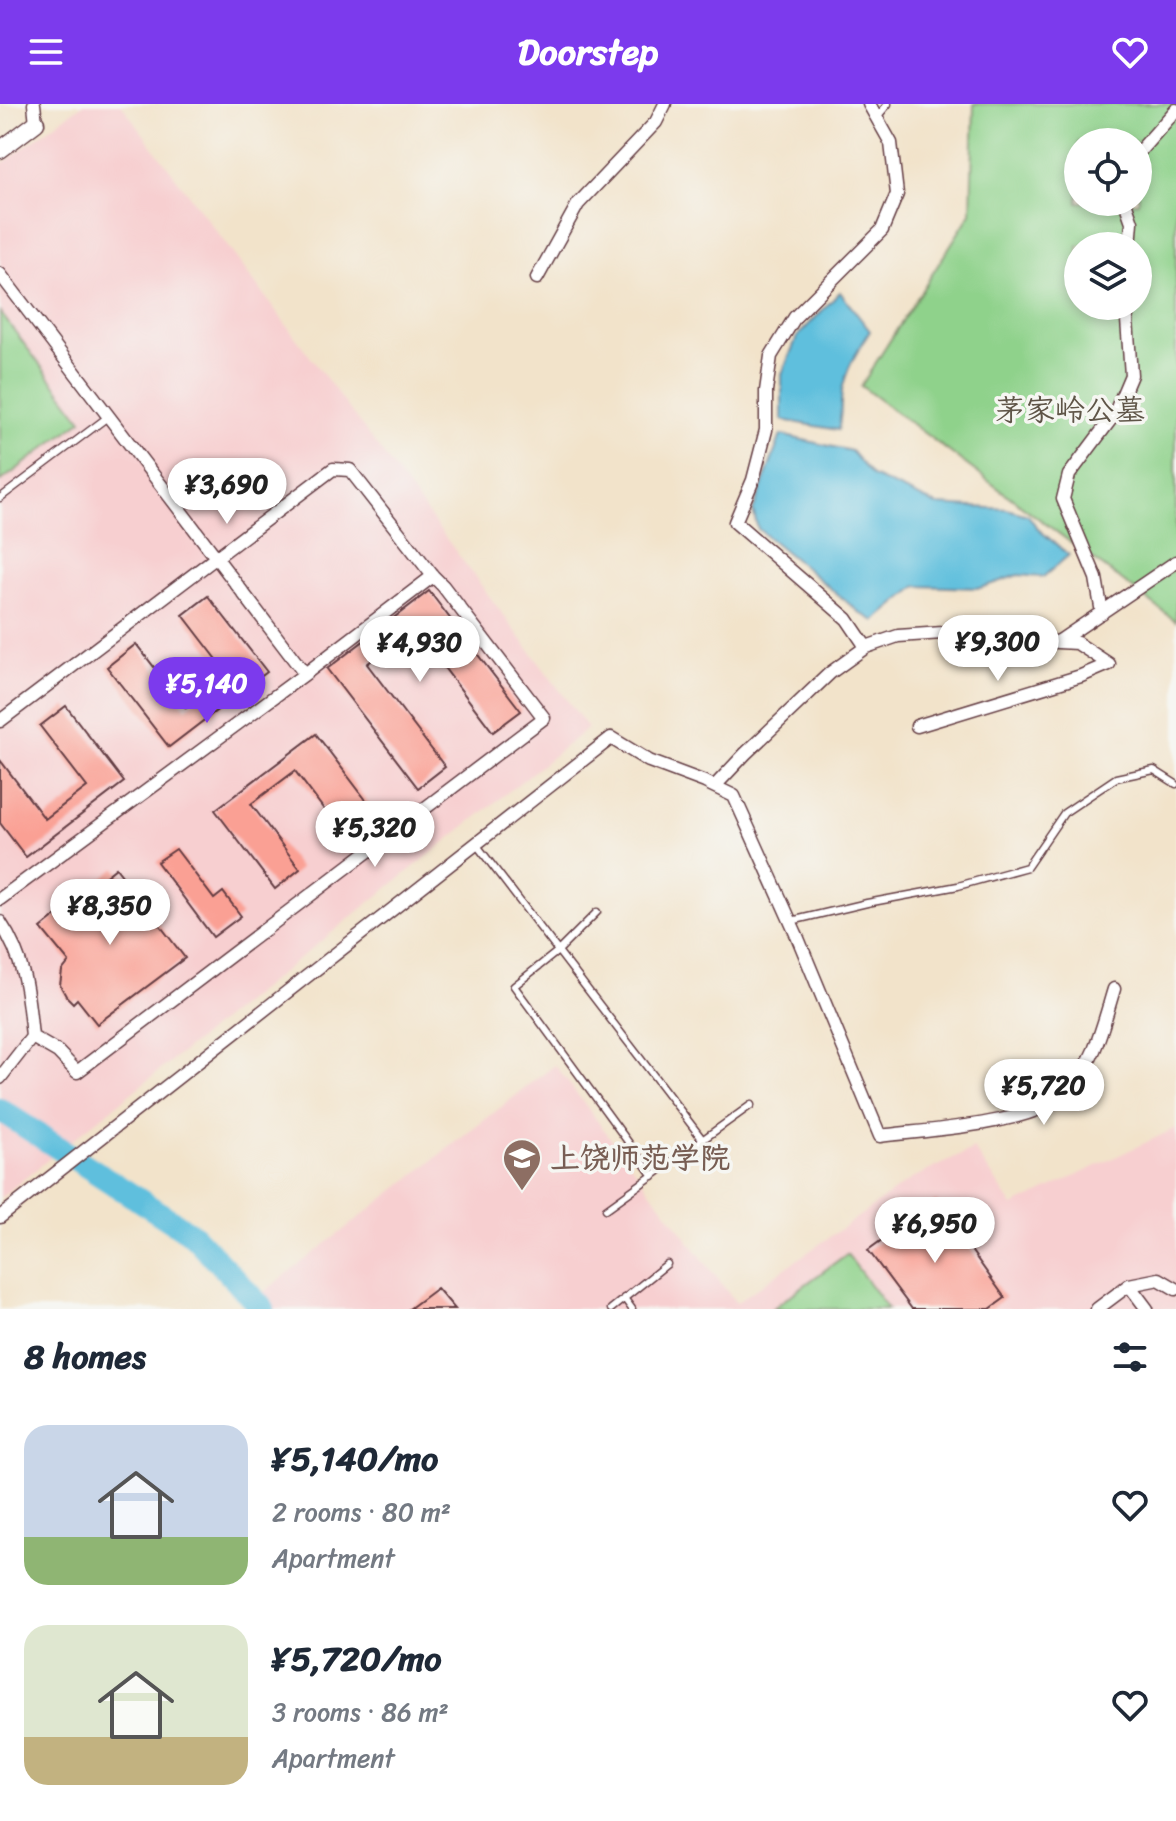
<!DOCTYPE html>
<meta charset="utf-8">
<style>
body{margin:0;font-family:Sriracha,"LXGW WenKai TC",sans-serif;background:#f2f2f3;color:#1f2937;height:100vh;display:flex;flex-direction:column;font-size:30px;white-space:nowrap}
*{box-sizing:border-box;margin:0}
p{font-size:26px;color:#747a83}
.icon{flex:none;width:44px;height:44px;fill:none;stroke:currentColor;stroke-width:2;stroke-linecap:round;stroke-linejoin:round}
.map{position:relative;height:1205px;overflow:hidden}
.details{display:flex;flex-direction:column;background:#fff;flex:1}
.details>*{flex:none}
.controls{position:absolute;left:1064px;top:24px;display:grid;gap:16px}
.controls a{display:grid;place-items:center;width:88px;height:88px;border-radius:50%;background:#fff;box-shadow:0 4px 12px #0003;font-size:40px}
.price{position:absolute;translate:-50% -68px;padding:0 18px;border-radius:28px;background:#fff;color:#222;font-size:26px;line-height:52px;filter:drop-shadow(0 2px 4px #0008)}
.price::after{content:'';position:absolute;left:50%;top:48px;width:24px;height:18px;margin-left:-12px;background:inherit;clip-path:polygon(0 0,100% 0,50% 100%)}
.price.on{background:#7c3aed;color:#fff}
ul{padding:0;list-style:none}
li{display:flex;align-items:center;gap:24px;height:200px;padding:0 24px}
li span{display:grid;place-items:center;flex:none;width:224px;height:160px;border-radius:24px;color:#555}
li>.icon{margin-inline-start:auto}
span .icon{width:96px;height:96px;fill:#fffc;stroke-width:1}
li b{font-size:34px}
h2{display:flex;justify-content:space-between;align-items:center;height:96px;padding:0 24px;font-size:34px}
header{display:flex;justify-content:space-between;align-items:center;height:104px;padding:0 24px;background:#7c3aed;color:#fff;font-size:36px;font-weight:700}
.map>svg:first-child{display:block}
</style>
<header><svg class="icon" aria-label="menu" viewBox="0 0 24 24"><path d="M4 6h16M4 12h16M4 18h16"/></svg>Doorstep<svg class="icon" aria-label="heart" viewBox="0 0 24 24"><path d="M12 20l-8-8c-3-5 5-10 8-4 3-6 11-1 8 4z"/></svg></header>
<div class="map">
<svg width="1176" height="1205" viewBox="0 0 1176 1205">
<rect width="100%" height="100%" fill="#f6f6f2"/>
<filter id="ink" filterUnits="userSpaceOnUse"><feTurbulence type="fractalNoise" baseFrequency=".0125" numOctaves="2"/><feDisplacementMap in="SourceGraphic" scale="16" xChannelSelector="R" yChannelSelector="G"/><feConvolveMatrix kernelMatrix="1 2 1 2 8 2 1 2 1" color-interpolation-filters="sRGB"/></filter>
<filter id="wash" filterUnits="userSpaceOnUse"><feTurbulence type="fractalNoise" baseFrequency=".006" numOctaves="4" result="noise"/><feDisplacementMap in="SourceGraphic" scale="32" xChannelSelector="R" yChannelSelector="G"/><feGaussianBlur stdDeviation="1.8" result="paint"/><feColorMatrix in="noise" values="0 0 0 0 0 0 0 0 0 0 0 0 0 0 0 0 0 1.4 0 .05"/><feComposite in="paint" operator="in"/></filter>
<g filter="url(#wash)">
<rect width="100%" height="100%" fill="#f2e3ca"/>
<path fill="#f7cfd0" d="M83,0H121L588,624L0,1094V61Z
M555,961L736,1199L913,1074L974,1045L1013,1102L1176,1024V1205H242Z"/>
<path fill="#8fd28b" stroke="#6c785b" stroke-width="2" fill-rule="evenodd" d="M974,0H1176V517L861,282L971,109ZM1078,38H1138V98H1078ZM1078,142H1138V202H1078Z
M0,208L82,316L0,378Z
M847,1150L888,1205H772Z"/>
<path fill="#5fbfdd" stroke="#546f84" stroke-width="2" d="M840,188L870,227C858,246 846,264 842,287C840,300 842,312 838,326L782,316V270L797,233Z
M781,331L851,347L872,372L937,401L1007,405L1028,411L1038,425L1069,451L1043,473L1018,471L980,484L917,482L875,517L859,508L758,425L753,407Z"/>
<g fill="none" stroke-linecap="round" stroke-linejoin="round">
<path stroke="#5fbfdd" stroke-width="24" d="M0,1006L193,1131L263,1205"/>
</g>
<g id="blocks">
<path fill="#faa094" d="M429,487L521,607L493,628L414,524L367,560L445,663L418,684L327,565Z
M208,492L267,568L169,643L107,563L136,540L186,604L229,571L183,511Z
M66,602L124,678L26,753L0,719V656L45,715L87,683L40,622Z
M316,630L375,708L344,732L295,667L251,700L300,765L275,785L215,706Z
M176,745L214,795L223,788L241,812L213,833L157,758Z
M116,764L185,854L97,920L77,895L73,899L66,892L60,881L62,867L69,858L41,824Z
M936,1097L1005,1194L990,1205H912L868,1146Z
M437,1184L455,1205H409Z"/>
</g>
</g>
<g filter="url(#ink)">
<use href="#blocks" fill-opacity="0" stroke="#633c43" stroke-width="2"/>
<g fill="none" stroke-linecap="round" stroke-linejoin="round">
<defs>
<path id="lane" d="M877,13L888,0
M0,394L109,312
M476,740L703,1036
M597,808L558,847L514,882L653,1072
M791,817L867,799L958,782L1027,763L1064,709L1116,674L1154,666L1176,680
M606,1105L751,1001
M624,1194L632,1205
M611,1205L667,1160"/>
<path id="street" d="M34,0L36,19
M1138,49L1176,6
M1125,98L1132,118L1130,142
M0,170L305,570
M537,174L578,100L656,18L665,0
M1102,509L1096,474L1063,395L1069,371L1114,311L1131,271L1126,202
M866,543L847,515L735,418L753,376L766,326V287L771,252L795,213L882,126L897,90L891,39L869,0
M0,617L333,365L350,366L433,472L443,482L544,614L77,968L58,948L32,933
M917,622L1081,572L1109,560L1077,539L1058,538
M715,682L745,650L830,569L866,543L898,532L943,529L1058,538L1176,458
M0,795L305,570L433,472
M0,818C25,855 28,890 32,933L0,974
M0,1113L611,634L649,657L705,678L734,692L797,832L880,1032C925,1026 1039,1021 1069,986C1095,958 1103,921 1114,885
M1129,1181L1147,1205
M1097,1205L1129,1181L1159,1175L1176,1185"/>
<path id="secondary" d="M0,46L36,19"/>
</defs>
<use href="#lane" stroke="#633c43" stroke-width="9"/>
<use href="#street" stroke="#633c43" stroke-width="15"/>
<use href="#secondary" stroke="#633c43" stroke-width="19"/>
<use href="#lane" stroke="#fff" stroke-width="6"/>
<use href="#street" stroke="#fff" stroke-width="12"/>
<use href="#secondary" stroke="#fff" stroke-width="16"/>
</g>
</g>
<defs>
<symbol id="university-pin" viewBox="-11 -11 22 30"><path d="M0 17L-7.5 6A9.5 9.5 0 1 1 7.5 6Z" fill="#8d6e63" stroke="#f6f6f2"/><path d="M0-5L7-2L0 1L-7-2ZM-4 1L0 2.5L4 1V4Q0 6-4 4Z" fill="#fff"/></symbol>
</defs>
<g fill-rule="evenodd">
<use href="#university-pin" x="500" y="1032" width="44" height="60"/>
</g>
<g text-anchor="middle" dominant-baseline="central" stroke-width="7" stroke-linejoin="round" paint-order="stroke">
<g font-size="30" fill="#5f5548" stroke="#f6f6f2">
<text x="1070" y="306">茅家岭公墓</text>
</g>
<g font-size="30" font-weight="bold" fill="#785e54" stroke="#f6f6f2" text-anchor="start">
<text x="550" y="1054">上饶师范学院</text>
</g>
</g>
</svg>
<div class="controls">
<a><svg class="icon" aria-label="locate" viewBox="0 0 24 24"><circle cx="12" cy="12" r="6"/><path d="M12 2v4M12 18v4M2 12h4M18 12h4"/></svg></a>
<a><svg class="icon" aria-label="layers" viewBox="0 0 24 24"><path d="M12 4l9 5-9 5-9-5zM3 14l9 5 9-5"/></svg></a>
</div>
<b class="price" style="left:227px;top:422px">¥3,690</b>
<b class="price" style="left:998px;top:579px">¥9,300</b>
<b class="price" style="left:420px;top:580px">¥4,930</b>
<b class="price on" style="left:207px;top:621px">¥5,140</b>
<b class="price" style="left:375px;top:765px">¥5,320</b>
<b class="price" style="left:110px;top:843px">¥8,350</b>
<b class="price" style="left:1044px;top:1023px">¥5,720</b>
<b class="price" style="left:935px;top:1161px">¥6,950</b>
</div>
<section class="details">
<h2>8 homes<svg class="icon" aria-label="filters" viewBox="0 0 24 24"><path d="M4 7h16M4 17h16"/><circle cx="9" cy="7" r="2"/><circle cx="15" cy="17" r="2"/></svg></h2>
<ul>
<li><span style="background:linear-gradient(#c9d6e8 70%,#8fb573 0)"><svg class="icon" aria-label="home" viewBox="0 0 24 24"><path d="M3 11l9-7 9 7M6 9v11h12V9"/></svg></span><div><b>¥5,140/mo</b><p>2 rooms · 80 m²</p><p>Apartment</p></div><svg class="icon" aria-label="heart" viewBox="0 0 24 24"><path d="M12 20l-8-8c-3-5 5-10 8-4 3-6 11-1 8 4z"/></svg></li>
<li><span style="background:linear-gradient(#dfe7d0 70%,#c2b280 0)"><svg class="icon" aria-label="home" viewBox="0 0 24 24"><path d="M3 11l9-7 9 7M6 9v11h12V9"/></svg></span><div><b>¥5,720/mo</b><p>3 rooms · 86 m²</p><p>Apartment</p></div><svg class="icon" aria-label="heart" viewBox="0 0 24 24"><path d="M12 20l-8-8c-3-5 5-10 8-4 3-6 11-1 8 4z"/></svg></li>
</ul>
</section>
